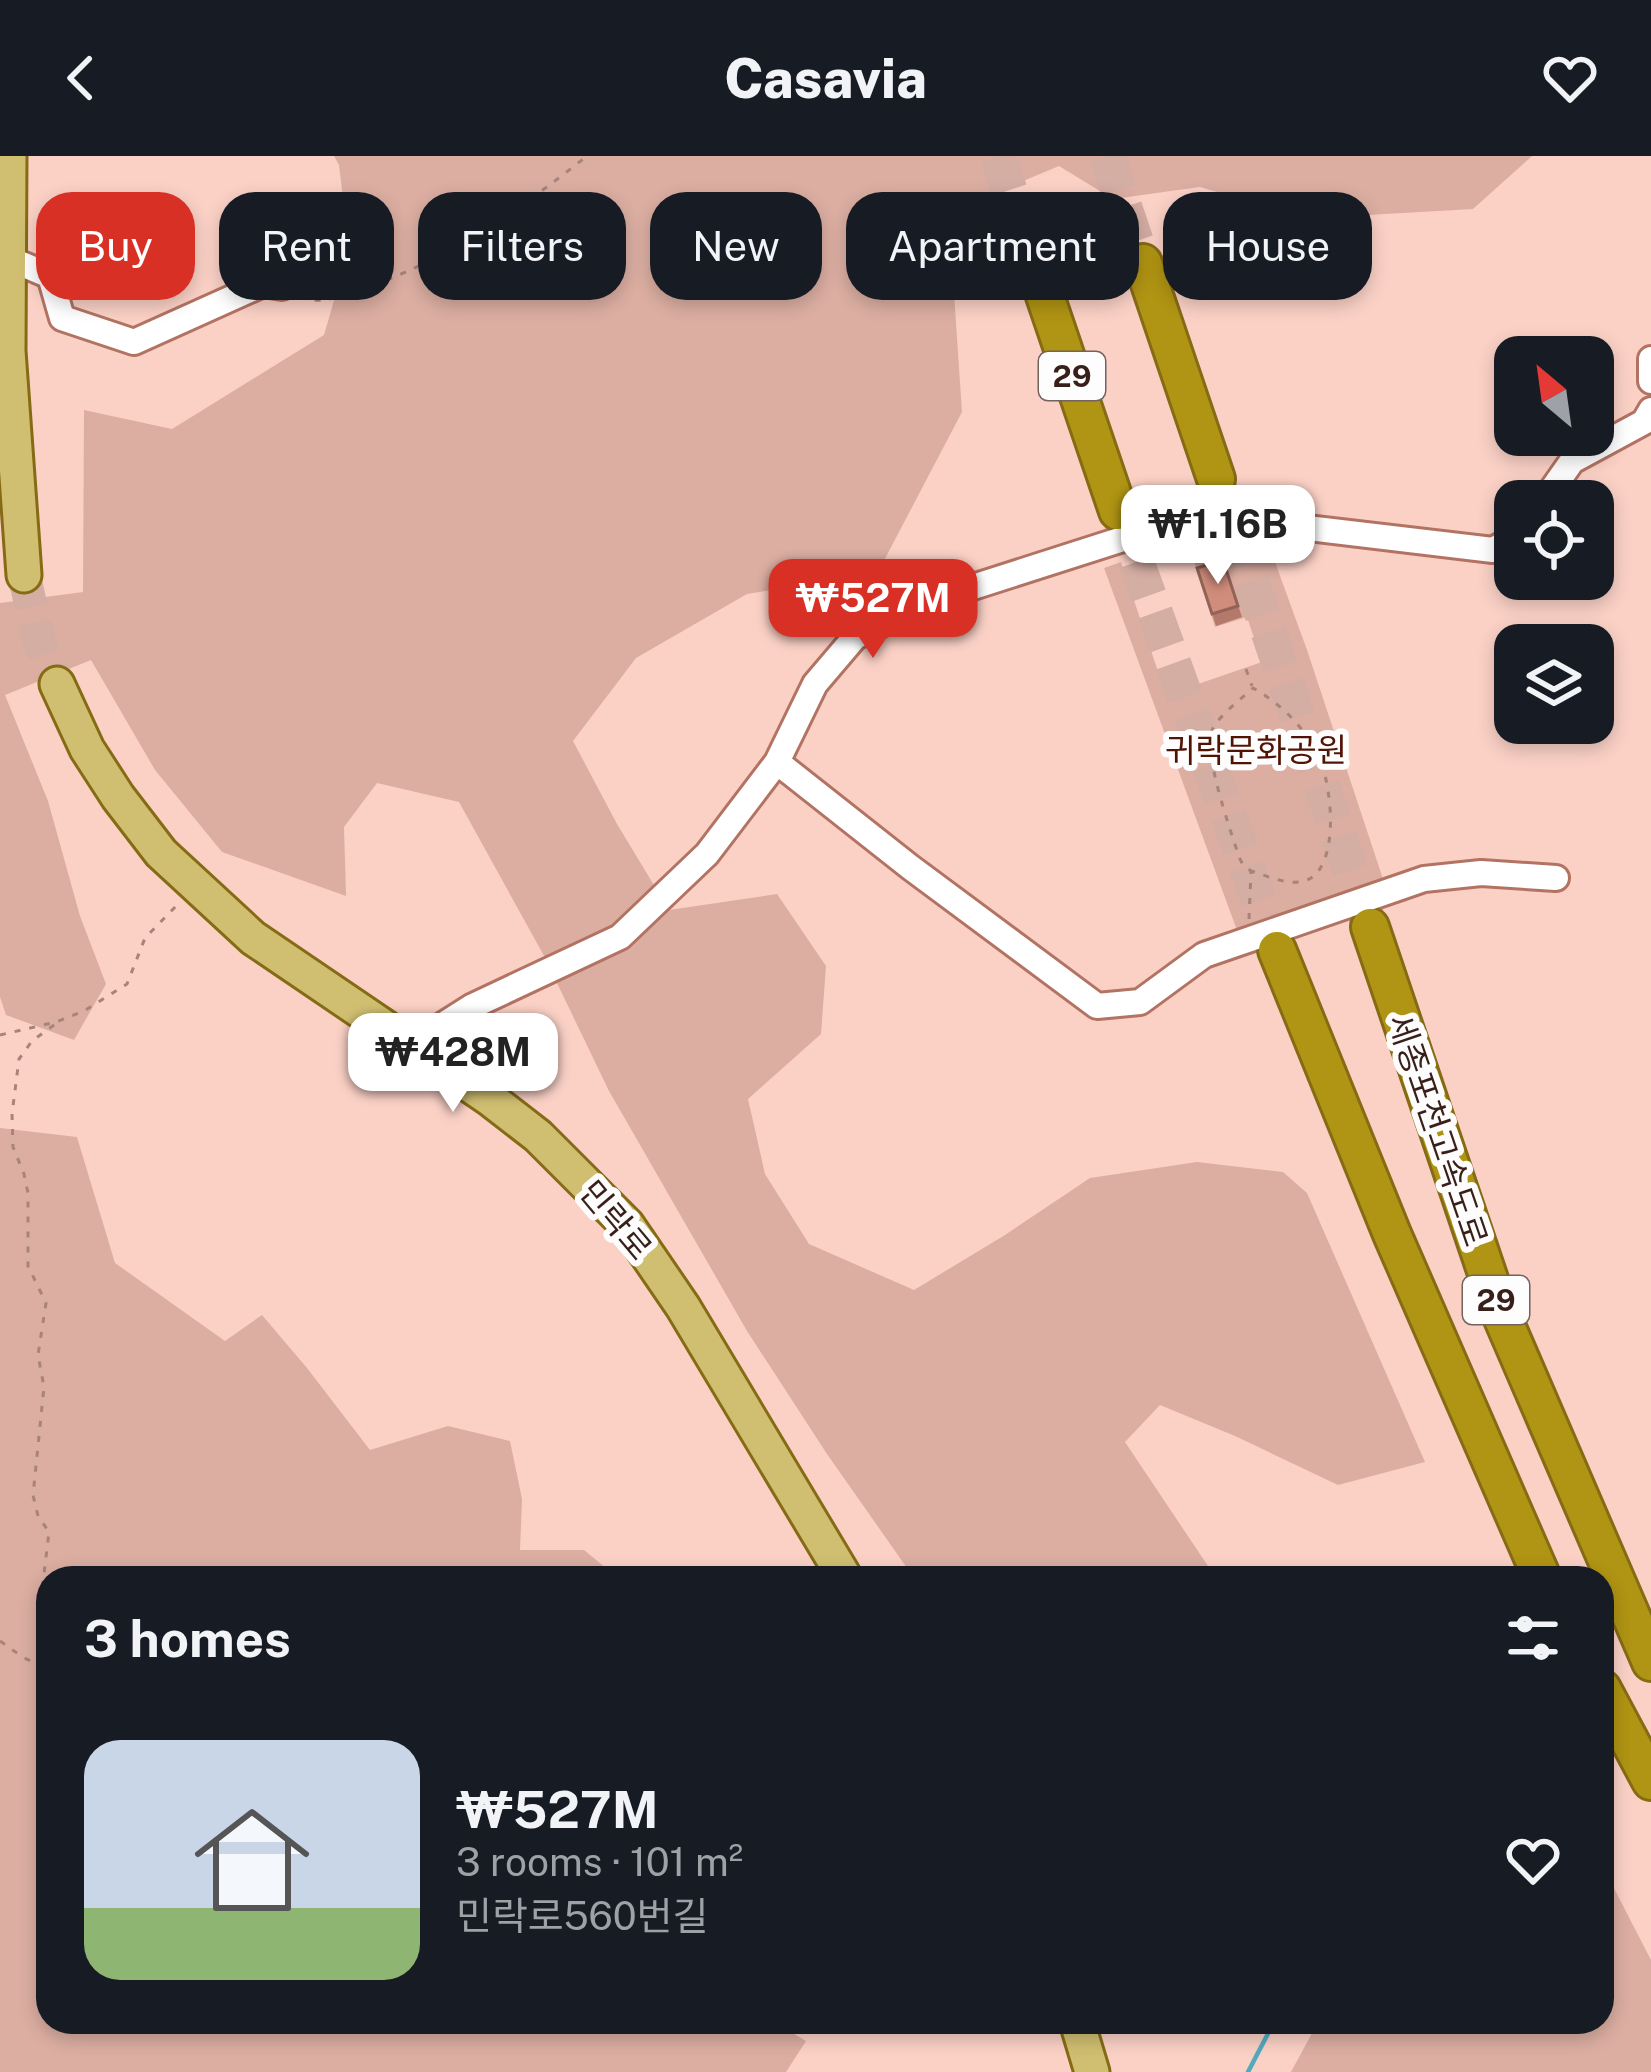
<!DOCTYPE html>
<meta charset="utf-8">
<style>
body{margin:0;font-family:"Public Sans","Noto Sans KR",sans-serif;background:#242831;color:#f1f3f6;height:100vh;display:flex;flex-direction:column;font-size:45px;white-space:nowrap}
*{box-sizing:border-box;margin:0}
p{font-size:39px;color:#9ea1a6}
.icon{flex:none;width:66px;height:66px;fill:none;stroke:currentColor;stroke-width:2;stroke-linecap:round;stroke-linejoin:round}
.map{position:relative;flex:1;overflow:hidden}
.panel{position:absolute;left:36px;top:1410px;width:1578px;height:468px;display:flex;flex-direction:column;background:#171b24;border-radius:36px;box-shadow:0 6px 18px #0003}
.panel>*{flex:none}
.top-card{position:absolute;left:36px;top:36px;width:1581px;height:108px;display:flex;gap:24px}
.needle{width:78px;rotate:331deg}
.fabs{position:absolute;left:1494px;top:180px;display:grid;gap:24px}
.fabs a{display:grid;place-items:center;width:120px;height:120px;border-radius:24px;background:#171b24;box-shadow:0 6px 18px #0003;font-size:60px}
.price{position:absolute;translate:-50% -102px;padding:0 27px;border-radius:24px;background:#fff;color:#222;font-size:39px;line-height:78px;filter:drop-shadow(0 3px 6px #0008)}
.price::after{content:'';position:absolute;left:50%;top:72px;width:36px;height:27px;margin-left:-18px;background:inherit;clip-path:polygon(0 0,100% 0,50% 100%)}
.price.active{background:#d93025;color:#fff}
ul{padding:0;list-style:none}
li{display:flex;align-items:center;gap:36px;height:300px;padding:0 48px}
li span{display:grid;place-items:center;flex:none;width:336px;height:240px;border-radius:36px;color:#555}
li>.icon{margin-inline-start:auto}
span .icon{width:144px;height:144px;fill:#fffc;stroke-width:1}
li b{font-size:51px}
h2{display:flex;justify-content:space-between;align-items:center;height:144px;padding:0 48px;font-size:51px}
.chip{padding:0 42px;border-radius:36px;background:#171b24;box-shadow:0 6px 18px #0003;font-size:42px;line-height:108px}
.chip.active{background:#d93025;color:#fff}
header{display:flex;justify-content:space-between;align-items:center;height:156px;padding:0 48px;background:#171b24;font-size:54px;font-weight:800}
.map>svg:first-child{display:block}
</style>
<header><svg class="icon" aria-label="back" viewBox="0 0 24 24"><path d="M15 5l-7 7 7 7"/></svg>Casavia<svg class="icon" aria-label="heart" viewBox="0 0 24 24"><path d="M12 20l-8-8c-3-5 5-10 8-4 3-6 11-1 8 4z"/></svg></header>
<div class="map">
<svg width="1651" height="1916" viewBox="0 0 1651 1916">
<rect width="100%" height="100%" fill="#fbd1c6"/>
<path fill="#dcaea2" d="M334,0H1532L1473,53L1351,60L1270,136L1234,41L1200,31L1113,43L1059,10L964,50L958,70L954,137L962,256L878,416L747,438L636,502L573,585L617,668L669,754L777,738L826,810L821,878L748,943L765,1018L809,1088L914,1134L1005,1079L1090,1022L1197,1006L1283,1016L1307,1037L1425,1306L1338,1329L1235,1280L1160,1249L1125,1286L1216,1422H914L827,1298L747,1175L609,935L543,798L459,646L377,627L344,671L346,740L222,696L155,614L91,504L5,539L48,645L80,760L106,828L74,884L6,859L0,841V447L83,436L84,254L172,273L324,179L349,93L339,9Z
M1211,375L1267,384L1307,494L1385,729L1238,777L1104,412L1121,406L1166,539L1262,506L1247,461L1215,471L1187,383Z
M0,972L77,981L115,1107L225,1185L262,1159L307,1212L370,1294L448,1270L510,1285L522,1343L520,1394H584L618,1422H48V1866H774L806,1885L786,1916H0Z
M1602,1709L1651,1804V1916H1291L1318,1866H1602Z"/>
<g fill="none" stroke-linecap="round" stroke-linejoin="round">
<path stroke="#53aabe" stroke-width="4.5" d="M1248,1916L1274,1866"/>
<path stroke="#d4ada3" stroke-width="33" stroke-dasharray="33 16" stroke-linecap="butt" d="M24,419L39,485L57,528"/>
<path stroke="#d4ada3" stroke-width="36" stroke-dasharray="36 18" stroke-linecap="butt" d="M998,0L1026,84
M1107,0L1143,107
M1216,323L1370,771
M1118,355L1277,794"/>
<defs>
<path id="minor" d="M10,103L50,120L62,162L134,186L263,128L282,131
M1651,203V225
M1544,345L1572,305L1644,266L1651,254
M777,606L910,711L1097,850L1140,846L1204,799L1424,723L1481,717L1556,722
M423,897L443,869L473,850L620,781L707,698L777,606L815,528L855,481L923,447L1154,373L1207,360L1493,394L1515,381"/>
<path id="major" d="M9,0L8,195L24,419
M57,528L87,593L118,641L161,697L253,782L489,942L538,980L627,1069L683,1151L845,1422
M1077,1866L1092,1916"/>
<path id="highway" d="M1026,84L1118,355
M1143,107L1216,323
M1370,771L1500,1156L1651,1506
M1277,794L1392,1078L1542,1422
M1602,1533L1651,1625"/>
</defs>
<use href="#minor" stroke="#b37363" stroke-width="30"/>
<use href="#major" stroke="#866b15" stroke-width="39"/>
<use href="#highway" stroke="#866b15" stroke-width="42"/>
<path stroke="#a6837b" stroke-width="3" stroke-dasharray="6 9" stroke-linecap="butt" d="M300,141C322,149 340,140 362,133C446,105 519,54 587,0
M1246,513L1252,530
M1249,763L1251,715L1243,709L1239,701C1231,675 1201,593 1213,572C1222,557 1240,544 1253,532C1278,546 1299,566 1314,591C1331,618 1340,694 1315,719C1298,735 1268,720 1251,715
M0,879L56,866L84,855L127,828L145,782L180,746
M0,1485L24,1502L36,1507L42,1497L41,1443L49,1376L38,1360L33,1339L44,1231L38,1199L46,1147L28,1110V1037L24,1018L13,991L12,958L19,903L32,885L61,864"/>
<use href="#minor" stroke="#fff" stroke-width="24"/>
<use href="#major" stroke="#d0bf71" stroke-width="33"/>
<use href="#highway" stroke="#b09413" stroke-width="36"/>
</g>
<path fill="#b4796b" d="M1223,404L1242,461L1216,470L1197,412Z"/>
<path fill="#d18d7c" stroke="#926357" stroke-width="3" d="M1223,404L1238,450L1212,458L1197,412Z"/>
<g text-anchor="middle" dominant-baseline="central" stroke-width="12" stroke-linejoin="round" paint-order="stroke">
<g fill="#fdfdfd" stroke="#74625d" stroke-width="3">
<rect x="1039" y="196" width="66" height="48" rx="9"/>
<rect x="1463" y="1120" width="66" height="48" rx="9"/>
</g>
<g font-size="30" font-weight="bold" fill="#391f19">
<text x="1072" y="220">29</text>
<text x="1496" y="1144">29</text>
</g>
<g font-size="33" fill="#511304" stroke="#fdfdfd">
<text x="1256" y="594">귀락문화공원</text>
</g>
<g font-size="33" fill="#391f19" stroke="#fdfdfd">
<text transform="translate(1438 974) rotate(71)">세종포천고속도로</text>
<text transform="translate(616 1064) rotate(50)">민락로</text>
</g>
</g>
</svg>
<div class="fabs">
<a><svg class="needle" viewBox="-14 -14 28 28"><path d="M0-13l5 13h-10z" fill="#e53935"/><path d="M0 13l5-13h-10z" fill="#9ea1a6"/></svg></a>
<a><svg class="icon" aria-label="locate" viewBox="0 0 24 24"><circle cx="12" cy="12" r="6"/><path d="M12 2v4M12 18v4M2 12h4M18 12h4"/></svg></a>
<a><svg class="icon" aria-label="layers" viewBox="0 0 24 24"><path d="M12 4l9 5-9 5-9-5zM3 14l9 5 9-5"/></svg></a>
</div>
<b class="price" style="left:1218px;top:431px">₩1.16B</b>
<b class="price active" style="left:873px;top:505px">₩527M</b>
<b class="price" style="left:453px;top:959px">₩428M</b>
<div class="top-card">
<a class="chip active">Buy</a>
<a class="chip">Rent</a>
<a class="chip">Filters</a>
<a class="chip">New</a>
<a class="chip">Apartment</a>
<a class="chip">House</a>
</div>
<section class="panel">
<h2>3 homes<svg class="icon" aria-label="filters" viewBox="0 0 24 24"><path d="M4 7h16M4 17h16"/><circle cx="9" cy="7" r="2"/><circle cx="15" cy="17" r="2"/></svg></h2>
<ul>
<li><span style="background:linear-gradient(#c9d6e8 70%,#8fb573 0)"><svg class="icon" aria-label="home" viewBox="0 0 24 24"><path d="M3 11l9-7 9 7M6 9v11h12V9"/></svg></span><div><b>₩527M</b><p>3 rooms · 101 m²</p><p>민락로560번길</p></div><svg class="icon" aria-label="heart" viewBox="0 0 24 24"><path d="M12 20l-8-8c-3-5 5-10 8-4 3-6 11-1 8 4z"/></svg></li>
</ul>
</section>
</div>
